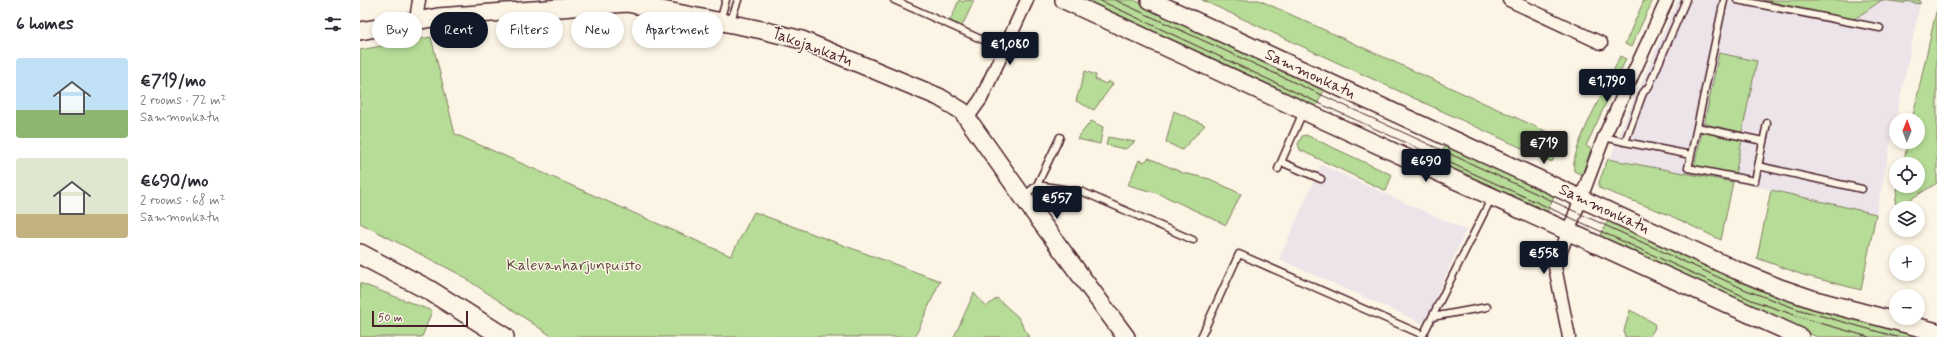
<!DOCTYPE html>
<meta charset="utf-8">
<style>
body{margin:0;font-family:Mynerve,sans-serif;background:#f2f2f3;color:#2b2b33;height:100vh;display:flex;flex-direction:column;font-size:15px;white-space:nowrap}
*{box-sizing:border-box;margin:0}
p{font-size:13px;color:#7c7c81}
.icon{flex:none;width:22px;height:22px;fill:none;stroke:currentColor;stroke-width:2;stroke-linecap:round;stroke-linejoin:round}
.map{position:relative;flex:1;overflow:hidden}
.drawer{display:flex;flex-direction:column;background:#fff;width:360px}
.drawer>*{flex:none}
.banner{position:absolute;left:12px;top:12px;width:380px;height:36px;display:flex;gap:8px}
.needle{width:26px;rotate:1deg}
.controls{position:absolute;left:1529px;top:113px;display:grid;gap:8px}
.controls a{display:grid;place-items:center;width:36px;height:36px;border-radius:50%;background:#fff;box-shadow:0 2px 6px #0003;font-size:20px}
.scale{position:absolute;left:12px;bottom:10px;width:96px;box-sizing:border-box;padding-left:4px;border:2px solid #4a1f2b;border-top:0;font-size:11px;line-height:14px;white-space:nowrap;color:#4a1f2b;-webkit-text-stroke:3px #fcf5e5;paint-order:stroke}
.price{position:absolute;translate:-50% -34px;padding:0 9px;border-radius:4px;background:#111827;color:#fff;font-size:13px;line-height:26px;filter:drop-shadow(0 1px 2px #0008)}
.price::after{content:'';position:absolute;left:50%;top:24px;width:12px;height:9px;margin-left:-6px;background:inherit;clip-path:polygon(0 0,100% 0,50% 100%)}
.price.selected{background:#222;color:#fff}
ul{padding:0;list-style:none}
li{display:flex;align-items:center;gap:12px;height:100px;padding:0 16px}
li span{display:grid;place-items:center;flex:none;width:112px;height:80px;border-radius:4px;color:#555}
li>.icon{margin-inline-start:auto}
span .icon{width:48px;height:48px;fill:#fffc;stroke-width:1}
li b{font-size:17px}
h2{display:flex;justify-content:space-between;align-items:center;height:48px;padding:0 16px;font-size:17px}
.pill{padding:0 14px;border-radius:18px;background:#fff;box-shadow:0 2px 6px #0003;font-size:14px;line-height:36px}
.pill.selected{background:#111827;color:#fff}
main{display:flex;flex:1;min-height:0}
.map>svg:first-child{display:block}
</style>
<main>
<section class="drawer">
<h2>6 homes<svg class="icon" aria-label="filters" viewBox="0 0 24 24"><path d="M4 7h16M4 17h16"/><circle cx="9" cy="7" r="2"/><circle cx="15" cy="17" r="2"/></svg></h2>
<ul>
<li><span style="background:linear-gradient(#bfe0f5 65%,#8fb573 0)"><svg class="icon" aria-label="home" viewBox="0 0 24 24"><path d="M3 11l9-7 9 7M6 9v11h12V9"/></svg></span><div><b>€719/mo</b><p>2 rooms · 72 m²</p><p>Sammonkatu</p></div></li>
<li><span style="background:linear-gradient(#dfe7d0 70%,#c2b280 0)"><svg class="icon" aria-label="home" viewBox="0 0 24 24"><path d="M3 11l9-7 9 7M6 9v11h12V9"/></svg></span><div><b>€690/mo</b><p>2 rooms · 68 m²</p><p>Sammonkatu</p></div></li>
</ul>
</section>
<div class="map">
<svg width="1577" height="337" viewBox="0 0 1577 337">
<rect width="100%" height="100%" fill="#fcf5e5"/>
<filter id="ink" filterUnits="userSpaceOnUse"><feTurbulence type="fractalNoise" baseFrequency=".025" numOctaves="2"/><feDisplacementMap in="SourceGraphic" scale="8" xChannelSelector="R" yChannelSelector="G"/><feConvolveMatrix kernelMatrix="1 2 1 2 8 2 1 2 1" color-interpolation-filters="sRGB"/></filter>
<g filter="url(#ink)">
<path fill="#ece4e8" d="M1318,0H1541L1560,4L1516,214L1394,186L1250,159L1263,124Z
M961,165L1106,230L1064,324L919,259Z"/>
<path fill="#b6dc97" stroke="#807e61" d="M599,0L603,2L605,0L614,1L602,26L590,21Z
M718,0H774L966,86L954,111Z
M842,0H899L1207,141L1203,151L1198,149L1192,162Z
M1284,0H1293L1271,47L1265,44Z
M1403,0H1560V4L1545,1V3L1522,0L1496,18L1491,19Z
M1576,12H1577V183L1541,205L1535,203L1538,186H1558V164H1543L1548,142H1558V120H1552Z
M71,37L95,134L371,256L394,212L580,281L555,337H193L99,274L0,223V50Z
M1359,53L1397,61L1382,132L1344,124Z
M1260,56L1266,59L1255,83L1249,80Z
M725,71L736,75L735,79L746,84L748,81L753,84L734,110L716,101Z
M1246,85L1253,88L1226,146L1231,149L1222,175L1214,171C1210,153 1238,103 1246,85Z
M814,111L845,125L822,150L806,142Z
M731,121L743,127L740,144L717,139Z
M1342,132L1382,140L1375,175L1334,167Z
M946,135L1032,175L1026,191L940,150L938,144L942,136Z
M748,137L775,142L765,149L746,145Z
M1087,142L1196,193L1186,214L1075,166Z
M789,158L823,173L850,179L881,194L866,225L800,194L768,185L779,160L784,162Z
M1248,159L1373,182L1361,240L1307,214L1239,188V182Z
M1411,190L1516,214L1501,290L1443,275L1397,258Z
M1250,216L1409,289L1577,337H1458L1424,325L1238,240Z
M0,283L72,311L62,337H0Z
M614,293L626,307L637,298L658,317L669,337H594Z
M1270,310L1294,323L1295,328L1289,337H1265L1264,331Z"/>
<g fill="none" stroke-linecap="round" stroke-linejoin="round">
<defs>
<path id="lane" d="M534,0L645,50
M1377,0L1520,28
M360,21L366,0
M370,23L378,0
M1337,127L1403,141
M1244,137L1265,142L1283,93L1289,86L1326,0
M1265,142L1331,155L1364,0
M1331,155L1328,168L1395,181L1407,123
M921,162L961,179
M1398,166L1502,189
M918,169L943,112
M677,185L700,137
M664,196L677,185L723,192L833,240
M1072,317L1127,307
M841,337L879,254L1063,335L1132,197"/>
<path id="street" d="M1149,0L1241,43
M56,20L59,0
M608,117L621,99L667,0
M1209,337L1195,267L1244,137L1307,0"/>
<path id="secondary" d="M704,0L959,118L1440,337
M790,0L1376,270L1420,288L1455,300L1577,332
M0,31L78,17L267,3L402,30L442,40L579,97L602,111L672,210L766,337"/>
<path id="primary" d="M0,254L69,290L144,337"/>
</defs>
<use href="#lane" stroke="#4a1f2b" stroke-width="9"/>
<use href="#street" stroke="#4a1f2b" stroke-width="15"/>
<use href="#secondary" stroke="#4a1f2b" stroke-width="20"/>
<use href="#primary" stroke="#4a1f2b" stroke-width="22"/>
<use href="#lane" stroke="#fcf5e5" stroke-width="6"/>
<use href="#street" stroke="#fcf5e5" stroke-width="12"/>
<use href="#secondary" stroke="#fcf5e5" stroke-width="17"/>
<use href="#primary" stroke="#fcf5e5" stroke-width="19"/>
<path stroke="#4a1f2b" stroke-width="1" d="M739,0L965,106L1394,301L1446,319L1509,337
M755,0L1386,290L1437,309L1537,337"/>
</g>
</g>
<g text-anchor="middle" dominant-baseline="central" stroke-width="3" stroke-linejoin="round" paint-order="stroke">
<g font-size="16" fill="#4a1f2b" stroke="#fcf5e5">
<text transform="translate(452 47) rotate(20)">Takojankatu</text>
<text transform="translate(950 74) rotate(25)">Sammonkatu</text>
<text transform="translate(1244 209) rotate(25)">Sammonkatu</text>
</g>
<g font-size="16" fill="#654e46" stroke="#fcf5e5">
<text x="214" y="265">Kalevanharjunpuisto</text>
</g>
</g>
</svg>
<div class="controls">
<a><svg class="needle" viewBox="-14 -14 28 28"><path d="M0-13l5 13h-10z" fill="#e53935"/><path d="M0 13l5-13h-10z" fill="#7c7c81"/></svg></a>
<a><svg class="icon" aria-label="locate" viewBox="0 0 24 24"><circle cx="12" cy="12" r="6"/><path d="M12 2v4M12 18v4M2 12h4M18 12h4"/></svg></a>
<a><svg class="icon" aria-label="layers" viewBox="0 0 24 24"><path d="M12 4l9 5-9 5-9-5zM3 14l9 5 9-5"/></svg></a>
<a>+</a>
<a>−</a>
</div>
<div class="scale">50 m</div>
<b class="price" style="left:650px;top:66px">€1,080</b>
<b class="price" style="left:1247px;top:103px">€1,790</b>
<b class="price selected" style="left:1184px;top:165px">€719</b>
<b class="price" style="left:1066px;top:183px">€690</b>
<b class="price" style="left:697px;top:220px">€557</b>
<b class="price" style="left:1184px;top:275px">€558</b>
<div class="banner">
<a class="pill">Buy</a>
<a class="pill selected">Rent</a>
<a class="pill">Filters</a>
<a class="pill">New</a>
<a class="pill">Apartment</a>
</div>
</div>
</main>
